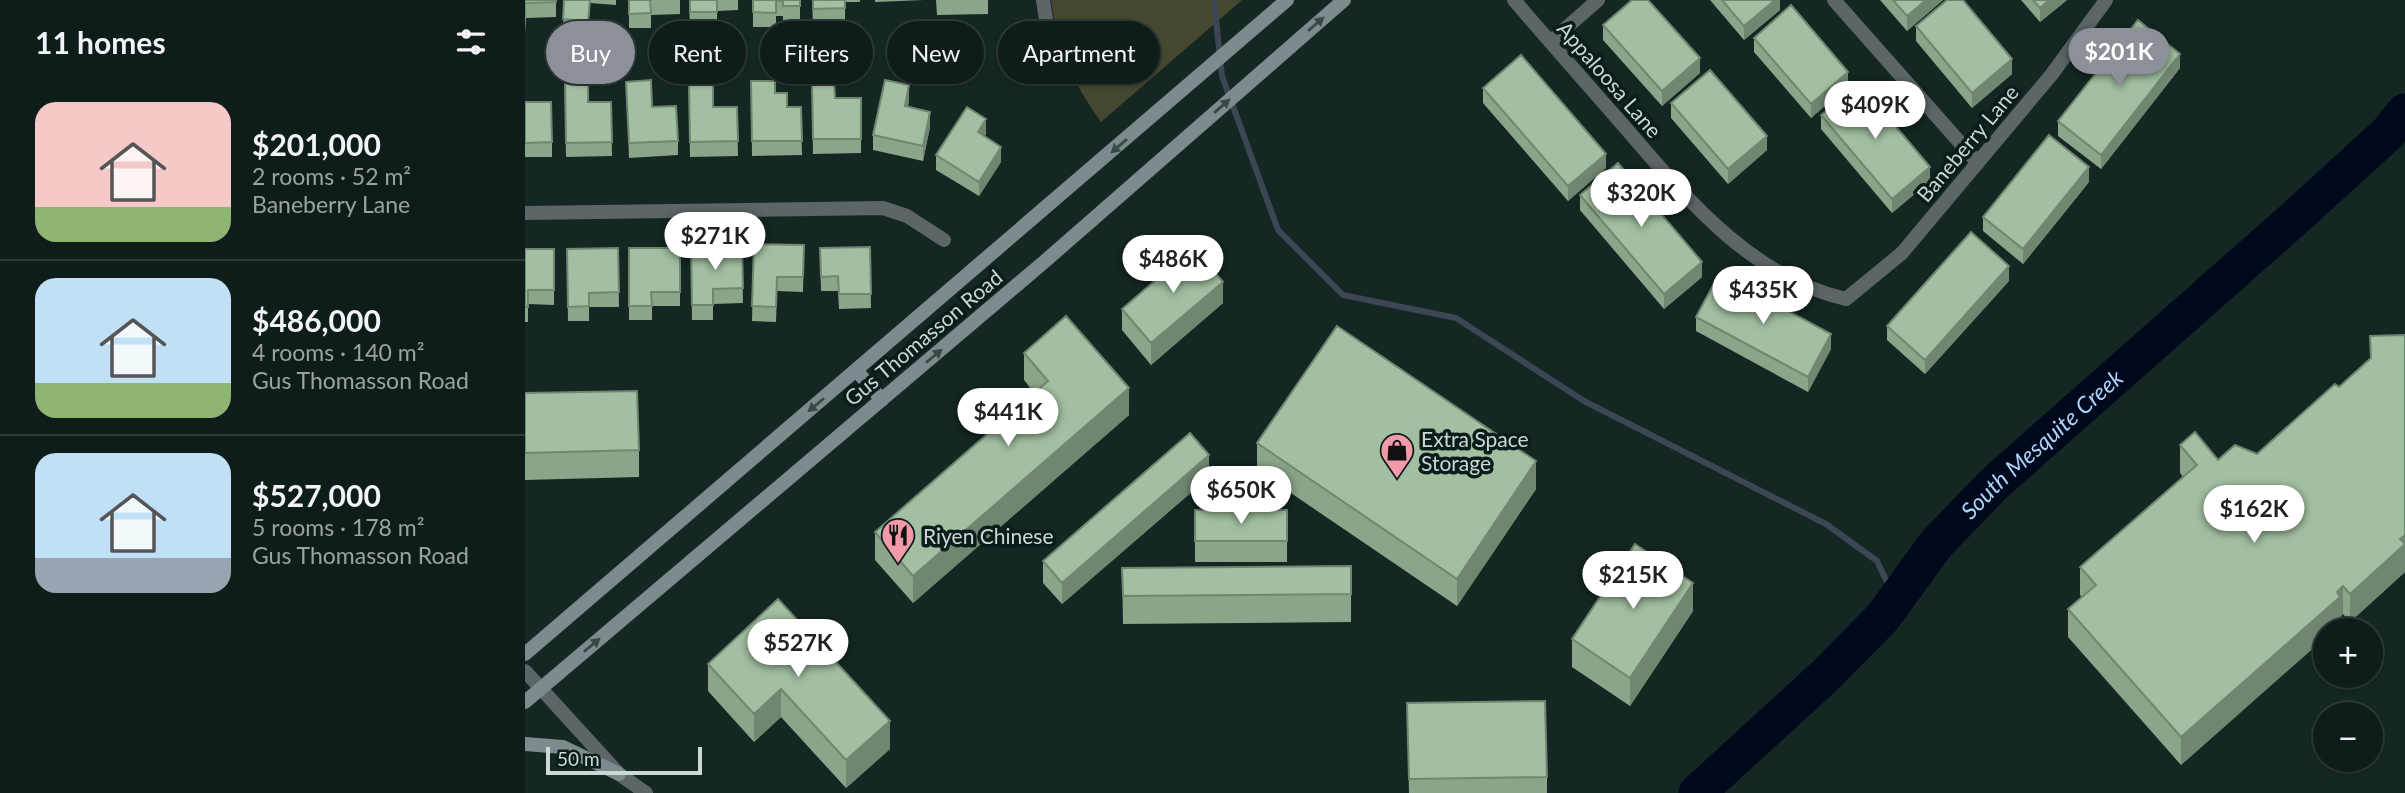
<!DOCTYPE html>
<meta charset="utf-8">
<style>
body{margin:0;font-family:Lato,sans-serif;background:#182623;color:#f1f3f6;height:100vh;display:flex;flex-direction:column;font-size:26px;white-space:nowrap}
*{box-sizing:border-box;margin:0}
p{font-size:23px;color:#9ba2a2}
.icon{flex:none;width:38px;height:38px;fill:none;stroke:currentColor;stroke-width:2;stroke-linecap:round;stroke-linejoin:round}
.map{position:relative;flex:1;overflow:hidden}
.panel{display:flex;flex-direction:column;background:#0f1d1a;width:525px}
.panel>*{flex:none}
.hud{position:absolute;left:21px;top:21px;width:665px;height:63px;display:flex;gap:14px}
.fabs{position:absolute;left:1788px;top:618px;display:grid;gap:14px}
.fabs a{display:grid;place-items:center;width:70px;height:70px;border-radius:50%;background:#0f1d1a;box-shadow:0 2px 5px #0004,0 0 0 2px #2f3b39;font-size:35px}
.scale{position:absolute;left:21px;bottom:18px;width:156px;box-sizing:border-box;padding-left:7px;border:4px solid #ccd8d5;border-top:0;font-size:19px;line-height:24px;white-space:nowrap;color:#ccd8d5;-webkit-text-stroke:5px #0b1d1a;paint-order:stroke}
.price{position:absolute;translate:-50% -60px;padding:0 16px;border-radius:24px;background:#fff;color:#222;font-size:23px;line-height:46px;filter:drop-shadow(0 2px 4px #0008)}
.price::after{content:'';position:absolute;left:50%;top:42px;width:21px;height:16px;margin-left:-10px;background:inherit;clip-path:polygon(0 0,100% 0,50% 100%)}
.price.current{background:#8c9099;color:#fff}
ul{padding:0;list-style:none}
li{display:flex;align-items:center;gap:21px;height:175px;padding:0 35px}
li+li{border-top:2px solid #2f3b39}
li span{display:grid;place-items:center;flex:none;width:196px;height:140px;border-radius:21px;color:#555}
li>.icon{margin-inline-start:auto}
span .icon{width:84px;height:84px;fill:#fffc;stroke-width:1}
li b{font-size:30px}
h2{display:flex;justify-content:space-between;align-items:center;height:84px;padding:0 35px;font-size:30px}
.chip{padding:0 24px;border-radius:32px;background:#0f1d1a;box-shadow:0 2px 5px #0004,0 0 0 2px #2f3b39;font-size:24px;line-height:63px}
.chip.current{background:#8c9099;color:#fff}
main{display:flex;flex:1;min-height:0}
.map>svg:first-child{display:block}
</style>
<main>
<section class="panel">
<h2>11 homes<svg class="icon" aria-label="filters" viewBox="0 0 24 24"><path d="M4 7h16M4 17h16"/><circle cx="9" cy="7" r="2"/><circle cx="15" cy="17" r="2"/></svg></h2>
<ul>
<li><span style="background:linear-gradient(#f6c9c9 75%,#8fb573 0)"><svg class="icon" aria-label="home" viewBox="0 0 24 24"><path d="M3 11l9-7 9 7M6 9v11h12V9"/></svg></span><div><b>$201,000</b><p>2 rooms · 52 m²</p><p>Baneberry Lane</p></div></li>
<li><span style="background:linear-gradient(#bfe0f5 75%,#8fb573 0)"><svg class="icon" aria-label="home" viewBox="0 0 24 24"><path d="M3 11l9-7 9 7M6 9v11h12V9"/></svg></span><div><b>$486,000</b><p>4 rooms · 140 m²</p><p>Gus Thomasson Road</p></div></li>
<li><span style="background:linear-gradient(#bfe0f5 75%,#9aa5b1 0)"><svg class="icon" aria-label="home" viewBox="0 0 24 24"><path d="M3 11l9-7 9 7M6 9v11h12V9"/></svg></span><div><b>$527,000</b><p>5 rooms · 178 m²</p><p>Gus Thomasson Road</p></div></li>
</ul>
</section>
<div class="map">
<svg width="1880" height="793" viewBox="0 0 1880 793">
<rect width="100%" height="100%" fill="#142723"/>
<path fill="#46472f" d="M526,0H717L576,122C548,83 532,48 526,0Z"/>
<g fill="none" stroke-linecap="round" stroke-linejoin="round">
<path stroke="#3d4654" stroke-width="6" d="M689,0L697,76L753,230L818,295L931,318L1059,401L1301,524L1352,561L1364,586L1358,617"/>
<path stroke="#00081c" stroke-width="37" id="s1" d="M1172,793L1302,674L1358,617L1411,544L1470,483L1772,216L1863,133L1880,112"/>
<path stroke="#5c6567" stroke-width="14" d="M518,0L526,53
M989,0C1025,42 1061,83 1098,125C1160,197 1225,277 1321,299L1377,253L1527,74L1581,0
M1309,0L1453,163
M1025,42L1073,0
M0,213L358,208L382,216L419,240"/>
<path stroke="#5c6567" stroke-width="14" d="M0,671L94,774L121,793"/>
<path stroke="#7d8b8e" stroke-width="14" d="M331,370L357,400
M0,654L762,0
M0,702L519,262L819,0
M0,744L38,747L94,774"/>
</g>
<path fill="#8ba58a" d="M0,0H31V17L1,18L0,33Z
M39,0H91V5L65,3L63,36L38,34Z
M104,0H155V14L126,15V28H104Z
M164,0H213V10L192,11V26L165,27Z
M228,0H275V21H258V16H251V27H228Z
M287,0H335V2H320V23H288Z
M350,0H399L350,2Z
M411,0H463V14L412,15Z
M1185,0H1255V10L1219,40Z
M1355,0H1418L1382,31Z
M1496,0H1542L1515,22Z
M1078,25L1175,73L1137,106L1078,40Z
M1391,26L1487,74L1447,108L1391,41Z
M1229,38L1323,86L1286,118L1229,52Z
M1655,68L1576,169L1533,136V121Z
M226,81L250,93L262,107H276L277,155L227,156Z
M287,81L310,98H336V153L288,154Z
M101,82L127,107L153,141V155L104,158Z
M164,85L188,107H212L213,156L165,157Z
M958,88L1081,168L1043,201L958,103Z
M40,99L63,102H86L87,156L41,157Z
M384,100L383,107L405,127L398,161L348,150V135Z
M0,102L27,142V157H0Z
M1146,103L1242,150L1203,184L1146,118Z
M1296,115L1405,181L1367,213L1296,129Z
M461,134L459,137L476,162L454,196L411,170V155Z
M1564,182L1498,264L1458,231V217Z
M1055,195L1177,277L1139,309L1055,210Z
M229,244L279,245L278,292L252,291L251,322L227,321Z
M217,246L218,303L188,304V320H167L166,247Z
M345,247L346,308L314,309L313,291H296L295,248Z
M93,248L94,307H64V321H43L42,249Z
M104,248H155V306H127V320H104Z
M0,249H29V305L3,304V322H0Z
M1484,281L1400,374L1362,340V326Z
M698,303L626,365L597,330V309Z
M1171,317L1306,349L1283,392L1171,331Z
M1880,335V572L1825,622L1818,614L1815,617V624L1656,765L1543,637V609L1557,597L1555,595V567L1658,477L1655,473V445L1693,460L1732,454L1814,387L1845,359V336Z
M499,353L604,415L388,603L350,560V532L509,393L499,380Z
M0,393L114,450V477L0,480Z
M732,443L1011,489L932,606L732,470Z
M684,477L537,604L518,583V561Z
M670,510H762V562H670Z
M826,566V622L598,624L597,568Z
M253,599L365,749L321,788L256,717L229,742L183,691V664Z
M1168,611L1105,706L1047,667V639Z
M882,703L1022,777V793H884Z"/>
<path fill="#718671" d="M1250,0H1255V10L1219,40V26Z
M1401,0H1418L1382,31V16Z
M1524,0H1542L1515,22V8Z
M1655,54V68L1576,169V155Z
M1175,58V73L1137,106V91Z
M1487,59V74L1447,108V93Z
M1323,72V86L1286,118V104Z
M384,85V100L380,121V106Z
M405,112V127L398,161V146Z
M461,119V134L453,147V132Z
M1242,136V150L1203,184V169Z
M476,147V162L454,196V182Z
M1081,154V168L1043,201V186Z
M1405,167V181L1367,213V199Z
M1564,167V182L1498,264V249Z
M1177,262V277L1139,309V294Z
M1484,266V281L1400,374V360Z
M698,282V303L626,365V343Z
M1306,334V349L1283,392V377Z
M604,388V415L388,603V576Z
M684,455V477L537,604V583Z
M1011,461V489L932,606V579Z
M1880,535V572L1825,622V594Z
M1168,583V611L1105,706V678Z
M1818,586V614L1815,617V624L1809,630H1801V637L1656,765V737Z
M256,689V717L229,742V714Z
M365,721V749L321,788V760Z"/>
<path fill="#a2c0a1" stroke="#718671" stroke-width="2" d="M0,0H31V2L0,3V18Z
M39,0H65L63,21L38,19Z
M104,0H127H125L126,13L104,14Z
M165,0H192V12H165Z
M228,0H275V6H258V1H251V13L228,12Z
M288,0H320V8L288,9Z
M1107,0H1123L1175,58L1137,91L1078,25Z
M1197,0H1250L1219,26Z
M1368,0H1401L1382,16Z
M1422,0H1438L1487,59L1447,93L1391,26Z
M1508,0H1524L1515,8Z
M1266,5L1323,72L1286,104L1229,38Z
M1613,20L1655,54L1576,155L1533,121Z
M996,55L1081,154L1043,186L958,88Z
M1185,70L1242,136L1203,169L1146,103Z
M126,80L127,107L151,106L153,141L104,143L101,82Z
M360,80L384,85L380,106L405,112L398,146L348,135Z
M226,81H250V93H262V107H276L277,141H227Z
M287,81H309L310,98H336V139H288Z
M63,83V102H86L87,142L41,143L40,84Z
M1334,83L1405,167L1367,199L1296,115Z
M164,85H188V107H212L213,141L165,142Z
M0,102H26L27,142L0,143Z
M442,107L461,119L453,132L476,147L454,182L411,155Z
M1524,135L1564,167L1498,249L1458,217Z
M1093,163L1177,262L1139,294L1055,195Z
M1446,232L1484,266L1400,360L1362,326Z
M229,244L279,245L278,277H252L251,307L227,306Z
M217,246L218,288L188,289V305H167L166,247Z
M345,247L346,294H314L313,276L296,277L295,248Z
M669,247L698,282L626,343L597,309Z
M93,248L94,292L64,293V306L43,307L42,249Z
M104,248H155V292H126L127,306H104Z
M0,249H29V290H3V307H0Z
M1194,274L1306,334L1283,377L1171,317Z
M541,316L604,388L388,576L350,532L523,381L499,353Z
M812,326L1011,461L932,579L732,443Z
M1880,335V535L1875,539L1880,544L1825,594L1818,586L1812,592L1815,597L1656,737L1543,609L1571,585L1555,567L1672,465L1655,445L1670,432L1693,460L1710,445L1732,454L1810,384L1814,387L1846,358L1845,336Z
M112,391L114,450L0,453V393Z
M665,433L684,455L537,583L518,561Z
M670,510H762V541H670Z
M1110,544L1168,583L1105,678L1047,639Z
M826,566V594L598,596L597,568Z
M253,599L365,721L321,760L256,689L229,714L183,664Z
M1020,701L1022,777L884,779L882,703Z"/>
<defs><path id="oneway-solid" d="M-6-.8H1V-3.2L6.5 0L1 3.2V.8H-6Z" transform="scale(1.75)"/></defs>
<g fill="#394948">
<use href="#oneway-solid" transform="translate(791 24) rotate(-41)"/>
<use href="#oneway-solid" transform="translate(697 106) rotate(-41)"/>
<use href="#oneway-solid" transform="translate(594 146) rotate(139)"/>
<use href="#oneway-solid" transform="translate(409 356) rotate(-40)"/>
<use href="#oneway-solid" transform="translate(291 405) rotate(140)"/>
<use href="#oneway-solid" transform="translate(67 645) rotate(-40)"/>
</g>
<defs>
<symbol id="shop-pin" viewBox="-11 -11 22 30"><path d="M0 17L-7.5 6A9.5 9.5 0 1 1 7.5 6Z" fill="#f39aaa" stroke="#0b1d1a"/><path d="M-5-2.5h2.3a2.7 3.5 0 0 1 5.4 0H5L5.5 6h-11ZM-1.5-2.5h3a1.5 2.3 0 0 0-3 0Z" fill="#111"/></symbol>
<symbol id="restaurant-pin" viewBox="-11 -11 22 30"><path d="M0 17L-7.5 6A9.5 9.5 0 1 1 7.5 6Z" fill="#f39aaa" stroke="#0b1d1a"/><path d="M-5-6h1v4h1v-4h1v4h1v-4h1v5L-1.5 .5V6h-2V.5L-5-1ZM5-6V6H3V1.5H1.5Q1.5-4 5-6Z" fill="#111"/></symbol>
</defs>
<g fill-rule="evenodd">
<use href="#shop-pin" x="853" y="431" width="38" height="52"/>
<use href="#restaurant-pin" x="354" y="516" width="38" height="52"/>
</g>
<g text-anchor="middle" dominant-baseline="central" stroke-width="7" stroke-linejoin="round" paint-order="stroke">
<g font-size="21" fill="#ccd8d5" stroke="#0b1d1a">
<text transform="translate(1085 79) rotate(49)">Appaloosa Lane</text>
<text transform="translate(1442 143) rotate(-50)">Baneberry Lane</text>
<text transform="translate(398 337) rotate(-40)">Gus Thomasson Road</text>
</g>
<g font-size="21" fill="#ccd8d5" stroke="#0b1d1a" text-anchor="start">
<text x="896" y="438">Extra Space<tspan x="896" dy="24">Storage</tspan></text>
<text x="398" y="535">Riyen Chinese</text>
</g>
<g font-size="23" font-style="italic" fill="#abd3f8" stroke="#0b1d1a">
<text stroke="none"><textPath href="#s1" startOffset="492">South Mesquite Creek</textPath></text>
</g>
</g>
</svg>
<div class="fabs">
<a>+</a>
<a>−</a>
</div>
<div class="scale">50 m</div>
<b class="price current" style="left:1594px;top:88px">$201K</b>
<b class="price" style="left:1350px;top:141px">$409K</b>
<b class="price" style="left:1116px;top:229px">$320K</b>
<b class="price" style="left:190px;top:272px">$271K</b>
<b class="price" style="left:648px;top:295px">$486K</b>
<b class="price" style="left:1238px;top:326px">$435K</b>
<b class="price" style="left:483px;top:448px">$441K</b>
<b class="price" style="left:716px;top:526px">$650K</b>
<b class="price" style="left:1729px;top:545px">$162K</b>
<b class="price" style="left:1108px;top:611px">$215K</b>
<b class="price" style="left:273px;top:679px">$527K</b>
<div class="hud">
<a class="chip current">Buy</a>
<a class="chip">Rent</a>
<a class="chip">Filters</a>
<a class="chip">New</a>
<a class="chip">Apartment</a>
</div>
</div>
</main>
